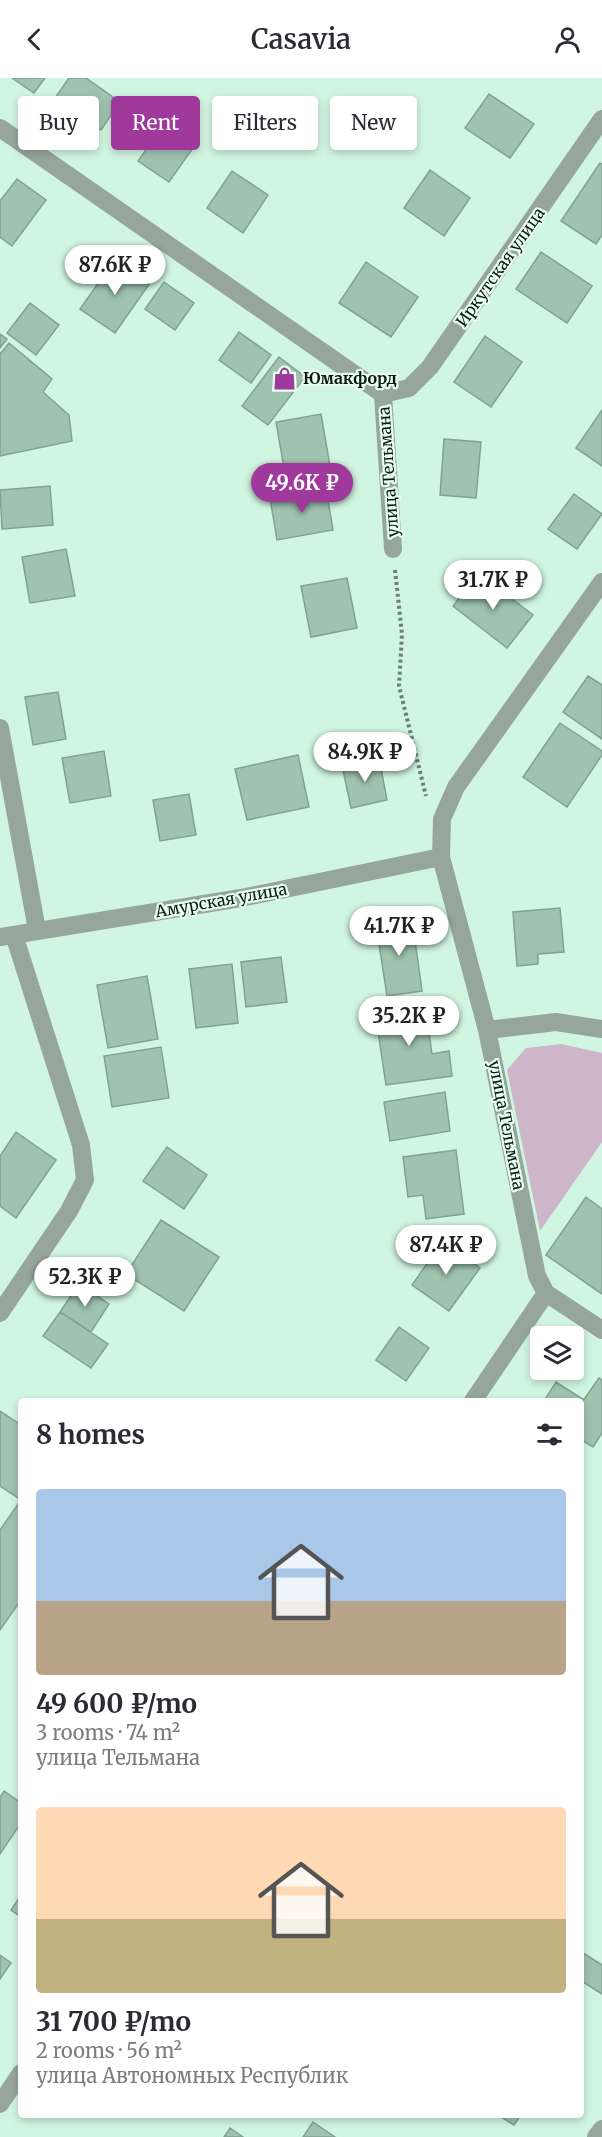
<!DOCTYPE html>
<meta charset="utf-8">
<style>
body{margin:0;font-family:Merriweather,serif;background:#f7f7f7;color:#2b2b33;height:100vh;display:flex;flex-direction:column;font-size:22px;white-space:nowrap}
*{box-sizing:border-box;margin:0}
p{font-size:20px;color:#7c7c81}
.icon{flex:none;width:33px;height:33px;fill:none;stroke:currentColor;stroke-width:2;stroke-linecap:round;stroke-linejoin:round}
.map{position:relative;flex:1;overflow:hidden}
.side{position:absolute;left:18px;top:1320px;width:566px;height:720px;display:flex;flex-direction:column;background:#fff;border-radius:6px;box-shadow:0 3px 9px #0003}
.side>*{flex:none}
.banner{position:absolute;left:18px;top:18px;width:567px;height:54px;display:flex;gap:12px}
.tools{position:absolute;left:530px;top:1248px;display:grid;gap:12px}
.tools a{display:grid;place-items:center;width:54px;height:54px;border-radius:6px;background:#fff;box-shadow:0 3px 9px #0003;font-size:30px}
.price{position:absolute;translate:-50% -51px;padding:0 14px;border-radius:21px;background:#fff;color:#222;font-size:20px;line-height:39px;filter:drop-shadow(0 2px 3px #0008)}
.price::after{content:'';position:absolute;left:50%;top:36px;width:18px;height:14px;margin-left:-9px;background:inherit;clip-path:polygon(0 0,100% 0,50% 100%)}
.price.active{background:#a0399c;color:#fff}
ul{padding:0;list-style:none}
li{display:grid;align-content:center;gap:12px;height:318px;padding:0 18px}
li span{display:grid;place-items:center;height:186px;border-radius:6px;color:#555}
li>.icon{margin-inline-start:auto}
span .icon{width:108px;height:108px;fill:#fffc;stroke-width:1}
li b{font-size:26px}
h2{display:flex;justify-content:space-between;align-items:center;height:72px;padding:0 18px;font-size:26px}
.chip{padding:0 21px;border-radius:6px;background:#fff;box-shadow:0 3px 9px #0003;font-size:21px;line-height:54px}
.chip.active{background:#a0399c;color:#fff}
header{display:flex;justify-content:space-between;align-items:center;height:78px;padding:0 18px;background:#fff;font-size:27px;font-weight:600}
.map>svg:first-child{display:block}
</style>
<header><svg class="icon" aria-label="back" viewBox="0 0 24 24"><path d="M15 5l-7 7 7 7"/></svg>Casavia<svg class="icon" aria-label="person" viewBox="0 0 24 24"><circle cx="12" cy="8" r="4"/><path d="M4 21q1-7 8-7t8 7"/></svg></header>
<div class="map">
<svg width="602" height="2059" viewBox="0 0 602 2059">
<rect width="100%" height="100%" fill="#d0f5e0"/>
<path fill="#cdb6ca" d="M561,966L602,975V1064L540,1153L507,992L526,970Z"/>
<path fill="#9fc3af" stroke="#80a38f" stroke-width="1.5" d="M12,0H45L34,15Z
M69,0H86L120,24L101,52L80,37L69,52L45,34Z
M489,16L534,46L510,80L465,50Z
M162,49L193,70L169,104L138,83Z
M600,85L602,86V157L596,166L561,143Z
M430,92L470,120L444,158L404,130Z
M232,93L268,117L243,155L207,130Z
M17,101L46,122L12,168L0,159V123Z
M541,174L592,208L567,245L516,211Z
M115,181L150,205L115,255L80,231Z
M366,184L418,219L391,259L339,225Z
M164,204L194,225L175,252L145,231Z
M30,225L59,247L36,277L7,255Z
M239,254L271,277L251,305L219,282Z
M0,256L7,261L0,270Z
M485,258L522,284L491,329L454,304Z
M9,265L52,301L43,314L69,337L72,363L0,378V276Z
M279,279L305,299L268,347L242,328Z
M602,332V388L576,370Z
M321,336L333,405L288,413L276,344Z
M444,361L481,364L476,420L440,417Z
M50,408L53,447L2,451L0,412Z
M326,410L333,452L277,462L270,420Z
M574,416L602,436L577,471L548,451Z
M66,471L75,518L30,525L22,479Z
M478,495L533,537L507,570L453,528Z
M347,500L357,550L311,559L301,508Z
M588,598L602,607V661L563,634Z
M58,614L66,661L33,667L25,619Z
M560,645L602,673V677L567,729L523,699Z
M104,673L111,718L70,725L62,680Z
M298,677L309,729L247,742L235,691Z
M379,680L387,722L351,730L342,687Z
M189,716L196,757L160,763L153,722Z
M560,830L564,874L538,876V886L517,888L513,834Z
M412,840L422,913L387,918L376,846Z
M281,879L287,924L246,929L241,884Z
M232,886L238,945L196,950L189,891Z
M147,898L158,961L108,970L97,907Z
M425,927L432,976L449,973L452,998L386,1007L375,934Z
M161,969L169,1020L112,1029L104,978Z
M445,1014L450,1053L390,1063L384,1024Z
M16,1054L56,1082L16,1140L0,1128V1078Z
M167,1069L207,1097L184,1131L143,1103Z
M456,1072L464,1136L426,1141L423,1117L408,1119L403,1079Z
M586,1119L602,1131V1216L546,1177Z
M161,1142L219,1179L184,1233L126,1196Z
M442,1164L480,1190L449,1233L412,1207Z
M79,1206L109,1226L91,1254L60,1234Z
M60,1234L108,1266L91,1290L43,1258Z
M399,1249L429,1270L406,1303L376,1282Z
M599,1300L602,1302V1355L593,1369L580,1361V1327Z
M556,1304L584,1322L580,1327V1323H544Z
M0,1333L21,1347V1522L0,1552V1452L21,1422L0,1408Z
M4,1713L21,1725V1745L0,1776V1719Z
M21,1817V1839L11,1832Z
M580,1873L602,1887V1916L580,1902Z
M0,1877L11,1885L0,1901Z
M498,2037H521L514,2047Z
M313,2044L335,2059H303Z
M230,2050L243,2059H224Z"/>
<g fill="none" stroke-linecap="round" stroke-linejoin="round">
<path stroke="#698174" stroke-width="4" stroke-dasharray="3 3" stroke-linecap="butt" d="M395,492L402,556L399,608L426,718"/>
<path stroke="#96a69d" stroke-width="18" d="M0,50L383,316
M383,316L409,310L430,289L602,41
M383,316L393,471
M602,504L456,709L442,741L441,779L487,952L537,1198L546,1215L602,1252
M0,650L37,852
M0,859L241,820L441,779
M487,952L556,944L602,951
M0,1235L69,1133L85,1102L81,1067L14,857
M473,1323L546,1215
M0,2026L21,1995
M596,2059L602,2051"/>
</g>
<defs>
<symbol id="shop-bare" viewBox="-9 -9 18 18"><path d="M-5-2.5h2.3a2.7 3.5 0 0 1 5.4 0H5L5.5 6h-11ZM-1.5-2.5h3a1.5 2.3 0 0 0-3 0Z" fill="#a0399c" stroke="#e8fef1" stroke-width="2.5" paint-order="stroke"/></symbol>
</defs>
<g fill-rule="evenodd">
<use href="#shop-bare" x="268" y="284" width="33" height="33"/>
</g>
<g text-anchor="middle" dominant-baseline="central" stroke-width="4.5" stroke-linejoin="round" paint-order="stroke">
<g font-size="16" fill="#0c1912" stroke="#e8fef1">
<text transform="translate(500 189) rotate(-55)">Иркутская улица</text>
<text transform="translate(388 394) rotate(-94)">улица Тельмана</text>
<text transform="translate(221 822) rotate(-10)">Амурская улица</text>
<text transform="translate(507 1047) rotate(79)">улица Тельмана</text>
</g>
<g font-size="16" font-weight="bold" fill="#0c1912" stroke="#e8fef1" text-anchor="start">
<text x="303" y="300">Юмакфорд</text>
</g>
</g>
</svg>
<div class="tools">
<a><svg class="icon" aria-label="layers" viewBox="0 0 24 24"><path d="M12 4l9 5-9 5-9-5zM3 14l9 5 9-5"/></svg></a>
</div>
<b class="price" style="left:115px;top:218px">87.6K ₽</b>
<b class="price active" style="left:302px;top:436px">49.6K ₽</b>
<b class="price" style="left:493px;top:533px">31.7K ₽</b>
<b class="price" style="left:365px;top:705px">84.9K ₽</b>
<b class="price" style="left:399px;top:879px">41.7K ₽</b>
<b class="price" style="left:409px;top:969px">35.2K ₽</b>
<b class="price" style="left:446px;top:1198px">87.4K ₽</b>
<b class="price" style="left:85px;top:1230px">52.3K ₽</b>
<div class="banner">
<a class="chip">Buy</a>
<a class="chip active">Rent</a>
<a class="chip">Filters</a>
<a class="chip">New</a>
</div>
<section class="side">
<h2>8 homes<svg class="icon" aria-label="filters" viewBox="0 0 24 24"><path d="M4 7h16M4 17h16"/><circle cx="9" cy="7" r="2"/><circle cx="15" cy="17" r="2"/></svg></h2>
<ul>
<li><span style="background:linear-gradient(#a9c7e8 60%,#b9a48a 0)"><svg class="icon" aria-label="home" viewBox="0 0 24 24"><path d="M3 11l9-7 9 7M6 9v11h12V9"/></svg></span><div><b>49 600 ₽/mo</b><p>3 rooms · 74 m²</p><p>улица Тельмана</p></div></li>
<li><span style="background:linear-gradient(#ffd9b3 60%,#c2b280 0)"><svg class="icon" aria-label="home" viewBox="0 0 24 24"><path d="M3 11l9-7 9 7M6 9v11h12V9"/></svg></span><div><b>31 700 ₽/mo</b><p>2 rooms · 56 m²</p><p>улица Автономных Республик</p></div></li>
</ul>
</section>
</div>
